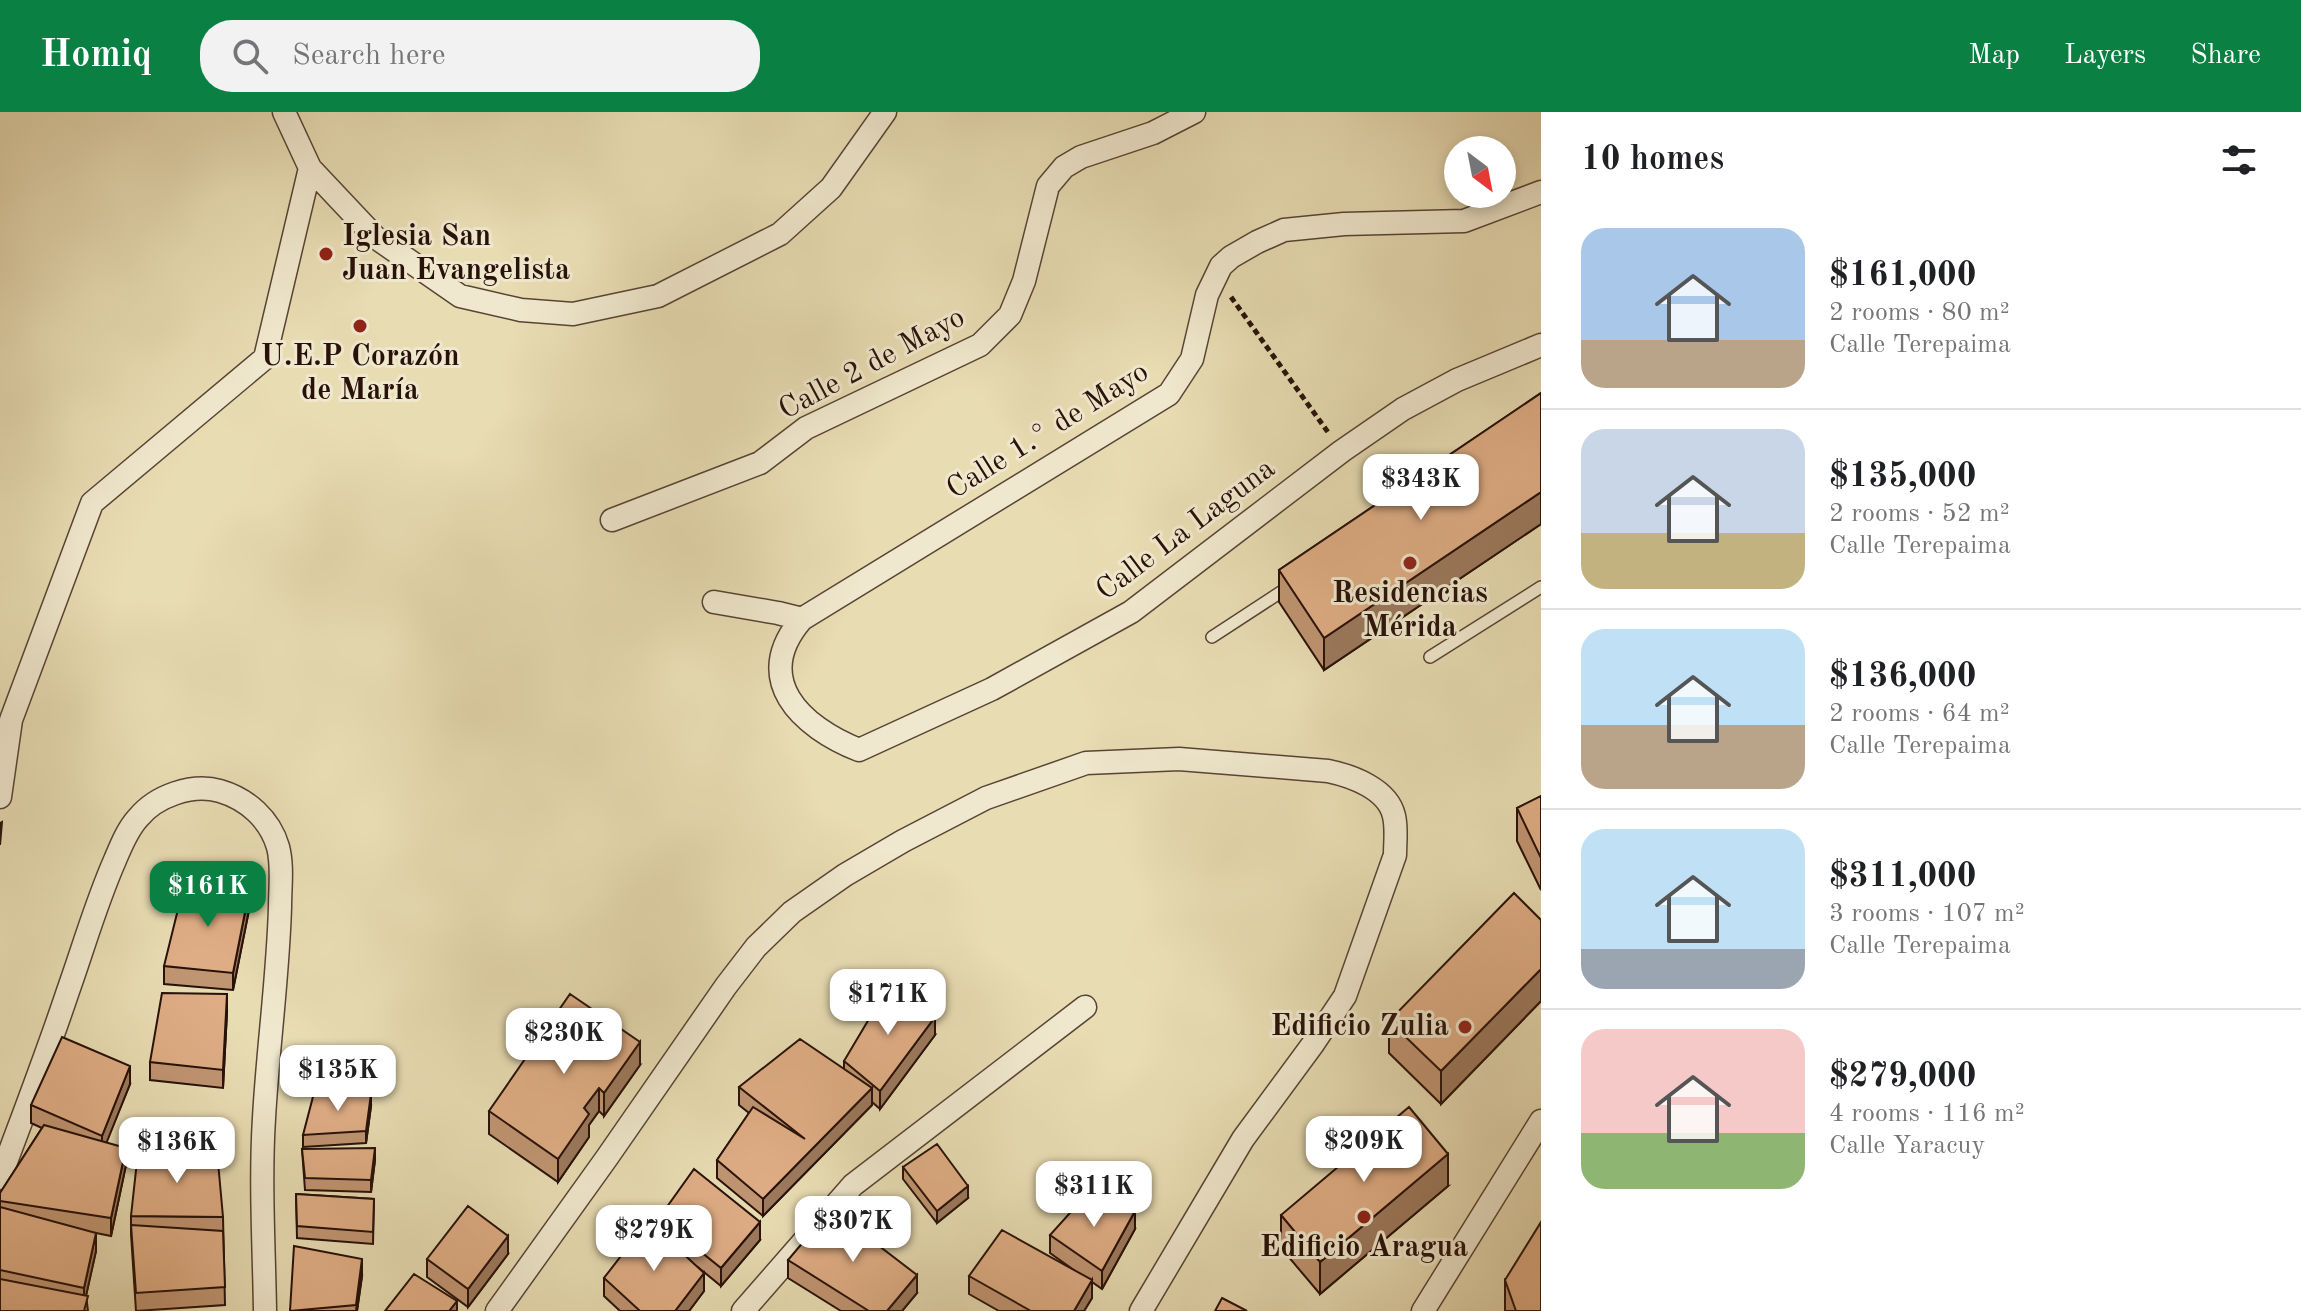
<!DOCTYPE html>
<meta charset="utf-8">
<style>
body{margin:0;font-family:"Old Standard TT",serif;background:#f2f2f2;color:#202124;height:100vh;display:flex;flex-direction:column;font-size:30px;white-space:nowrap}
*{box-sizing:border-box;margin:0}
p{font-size:26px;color:#757577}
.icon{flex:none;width:44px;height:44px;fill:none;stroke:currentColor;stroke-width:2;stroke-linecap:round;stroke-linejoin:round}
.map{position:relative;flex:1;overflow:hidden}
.panel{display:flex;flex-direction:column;background:#fff;width:760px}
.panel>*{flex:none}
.needle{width:52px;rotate:148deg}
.tools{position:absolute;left:1444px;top:24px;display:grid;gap:16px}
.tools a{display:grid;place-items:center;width:72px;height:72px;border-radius:50%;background:#fff;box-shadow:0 4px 12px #0003;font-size:40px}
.price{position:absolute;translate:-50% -68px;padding:0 18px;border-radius:16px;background:#fff;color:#222;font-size:26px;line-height:52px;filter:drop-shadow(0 2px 4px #0008)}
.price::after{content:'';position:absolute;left:50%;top:48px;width:24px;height:18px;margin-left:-12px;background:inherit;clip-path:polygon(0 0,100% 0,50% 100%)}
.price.active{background:#0b8043;color:#fff}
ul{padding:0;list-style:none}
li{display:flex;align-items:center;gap:24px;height:200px;padding:0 40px}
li+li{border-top:2px solid #e0e0e0}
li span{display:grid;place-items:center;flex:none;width:224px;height:160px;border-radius:24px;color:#555}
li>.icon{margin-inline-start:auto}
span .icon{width:96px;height:96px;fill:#fffc;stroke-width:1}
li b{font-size:34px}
h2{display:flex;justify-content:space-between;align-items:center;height:96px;padding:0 40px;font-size:34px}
header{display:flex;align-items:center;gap:48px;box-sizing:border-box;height:112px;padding:0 40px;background:#0b8043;color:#fff}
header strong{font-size:38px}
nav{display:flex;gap:44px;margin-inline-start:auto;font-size:28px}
.search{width:560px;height:72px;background:#f2f2f2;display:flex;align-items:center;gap:20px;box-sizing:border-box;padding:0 28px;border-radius:32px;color:#757577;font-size:30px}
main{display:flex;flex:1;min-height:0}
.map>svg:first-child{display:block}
</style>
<header>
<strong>Homiq</strong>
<div class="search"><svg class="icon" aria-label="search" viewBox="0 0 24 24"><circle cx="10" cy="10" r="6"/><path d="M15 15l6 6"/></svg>Search here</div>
<nav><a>Map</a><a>Layers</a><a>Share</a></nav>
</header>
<main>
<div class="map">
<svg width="1541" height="1199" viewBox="0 0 1541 1199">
<rect width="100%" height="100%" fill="#e8dcb3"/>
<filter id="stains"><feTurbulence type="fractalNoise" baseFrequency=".0025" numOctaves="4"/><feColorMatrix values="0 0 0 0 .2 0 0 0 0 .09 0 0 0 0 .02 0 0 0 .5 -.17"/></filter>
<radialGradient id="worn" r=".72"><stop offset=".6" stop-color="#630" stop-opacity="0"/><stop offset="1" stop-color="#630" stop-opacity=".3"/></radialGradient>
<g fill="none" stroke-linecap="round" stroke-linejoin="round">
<defs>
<path id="service" d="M1212,525L1290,474
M1430,545L1541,475"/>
<path id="minor" d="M310,56L375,125L460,184L521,198L573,202L658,184L780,122L831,76L885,0
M612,408L760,351L806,316L980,233L1010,203L1024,169L1048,74L1064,55L1081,45L1153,21L1194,0
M714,490L778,501L802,507C750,567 801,615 859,638L992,577L1131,500L1342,339L1403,297L1457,268L1541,233
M802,507L1169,282L1192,247L1207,183L1221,154L1231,145L1257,130L1284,118L1344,112L1464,109L1541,80
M0,685L11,608L92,391L265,246L310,56L284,0
M0,1066C23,1004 47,942 68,879C84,834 96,791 115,748C121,734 127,718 138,706C156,684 192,671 220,679C247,687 270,707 278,735C283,754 280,775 280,795C278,865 268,935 264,1006C260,1070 264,1135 265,1199
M497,1199L606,1047L726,874L756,835L792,800L845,763L903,729L986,686L1086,651L1179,647L1328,659C1352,664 1388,677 1394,704C1397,717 1395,730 1395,743L1345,884L1313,932L1243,1027L1141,1199
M743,1199L853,1073L1085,895
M1423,1199L1541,1009"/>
</defs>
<use href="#service" stroke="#574434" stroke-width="14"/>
<use href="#minor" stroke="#574434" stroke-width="25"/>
<path stroke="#271109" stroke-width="5" stroke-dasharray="6 4" stroke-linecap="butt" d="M1231,185L1330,323"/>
<use href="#service" stroke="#f0e8ce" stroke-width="11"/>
<use href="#minor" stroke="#f0e8ce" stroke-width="22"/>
</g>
<path fill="#c09572" stroke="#271109" stroke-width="2" d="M1541,281V412L1324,558L1279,490V458Z
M1541,684V778L1517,729V696Z
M250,793L233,878L164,872V854Z
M1541,808V889L1441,992L1389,941V909Z
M227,900L223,976L150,968V950Z
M935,923L880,997L872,990V993L763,1104L717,1066V1048L749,1001L739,993V975L844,957V949Z
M640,953L604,1004L599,999L589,1013V1025L558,1070L489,1022V999Z
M130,972L106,1030L126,1053L111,1124L96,1121V1139L86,1183L88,1199H0V1081L42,1016L31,1011V993Z
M371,994L366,1031L303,1035V1023Z
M302,1037L375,1048L371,1080L305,1078Z
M903,1055L968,1086L937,1111L903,1067Z
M1448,1074L1320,1182L1281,1136V1103Z
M296,1082L374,1087L373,1132L297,1126Z
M131,1104L223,1105L225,1193L136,1199L131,1122Z
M659,1106L760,1128L721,1174L699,1156L704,1179L689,1199H620L604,1184V1166L659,1118Z
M1135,1117L1102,1177L1092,1170V1186L1084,1199H999L969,1182V1164L1075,1159L1050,1141V1123Z
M508,1142L468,1195L427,1165V1147Z
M788,1148L917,1181L902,1199H841L788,1166Z
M362,1164L357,1199H290Z
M1505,1168L1541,1199H1505Z"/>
<path fill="#9c795d" stroke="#271109" stroke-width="2" d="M1541,380V412L1324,558V526Z
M250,775V793L233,878V861Z
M1541,857V889L1441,992V959Z
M227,882V900L223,976V958Z
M935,905V923L880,997V979Z
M640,930V953L604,1004V981Z
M130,954V972L102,1042V1024Z
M599,976V999L589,1013V1025L558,1070V1047L584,996Z
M872,976V993L763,1104V1087Z
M371,982V994L366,1031V1019Z
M126,1036V1053L111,1124V1106Z
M375,1036V1048L371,1080V1068Z
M1448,1042V1074L1320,1182V1150Z
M968,1074V1086L937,1111V1099Z
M1135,1099V1117L1102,1177V1159Z
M760,1110V1128L721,1174V1156Z
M96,1121V1139L84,1193V1176Z
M508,1124V1142L468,1195V1177Z
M362,1147V1164L357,1199H356Z
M704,1161V1179L689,1199H675Z
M917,1163V1181L902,1199H887Z
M1092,1168V1186L1084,1199H1074Z
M457,1189V1199H449Z"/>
<path fill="#dfad85" stroke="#271109" stroke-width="2" d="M1541,281V380L1324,526L1279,458Z
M1541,684V746L1517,696Z
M2,710L0,733V711Z
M250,775L233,861L164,854L183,777Z
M1514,781L1541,808V857L1441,959L1389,909Z
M891,870L935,905L880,979L844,949Z
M162,881L227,882L223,958L150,950Z
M570,882L640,930L604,981L599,976L584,996L589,1002L558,1047L489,999Z
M62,925L130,954L102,1024L31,993Z
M800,927L872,976L763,1087L717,1048L753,995L805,1027L739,975Z
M315,977L371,982L366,1019L303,1023Z
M1409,995L1448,1042L1320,1150L1281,1103Z
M44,1013L126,1036L111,1106L0,1089V1081Z
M937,1032L968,1074L937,1099L903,1055Z
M375,1036L371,1068L305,1066L302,1037Z
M217,1039L223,1105L131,1104L138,1040Z
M694,1057L760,1110L721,1156L659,1106Z
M1088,1081L1135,1099L1102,1159L1050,1123Z
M296,1082L374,1087L373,1120L297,1114Z
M468,1094L508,1124L468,1177L427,1147Z
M0,1095L96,1121L84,1176L0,1158Z
M831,1097L917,1163L887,1199H869L788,1148Z
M648,1109L704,1161L675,1199H640L604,1166Z
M1541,1110V1199H1516L1505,1168Z
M131,1113L223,1119L225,1175L136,1181Z
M1002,1118L1092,1168L1074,1199H1031L969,1164Z
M294,1134L362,1147L356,1193L290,1199Z
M414,1162L457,1189L449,1199H385Z
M0,1167L88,1184L84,1199H0Z
M1222,1186L1247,1199H1215Z"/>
<g fill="#8f2418" stroke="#f0e8ce" stroke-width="3">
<circle cx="326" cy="142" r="8"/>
<circle cx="360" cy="214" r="8"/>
<circle cx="1410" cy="451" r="8"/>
<circle cx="1465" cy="915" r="8"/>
<circle cx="1364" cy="1105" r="8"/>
</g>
<g text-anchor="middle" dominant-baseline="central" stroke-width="6" stroke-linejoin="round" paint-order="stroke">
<g font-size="30" font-weight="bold" fill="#271109" stroke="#f0e8ce">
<text x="342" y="125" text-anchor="start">Iglesia San<tspan x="342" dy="34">Juan Evangelista</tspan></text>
<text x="360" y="245">U.E.P Corazón<tspan x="360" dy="34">de María</tspan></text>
<text x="1410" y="482">Residencias<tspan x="1410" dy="34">Mérida</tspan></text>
<text x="1449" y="915" text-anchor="end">Edificio Zulia</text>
<text x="1364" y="1136">Edificio Aragua</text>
</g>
<g font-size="30" fill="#271109" stroke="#f0e8ce">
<text transform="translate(872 252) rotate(-28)">Calle 2 de Mayo</text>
<text transform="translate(1048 319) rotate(-32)">Calle 1.° de Mayo</text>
<text transform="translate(1186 418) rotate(-37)">Calle La Laguna</text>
</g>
</g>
<rect width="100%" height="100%" filter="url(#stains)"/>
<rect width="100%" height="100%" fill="url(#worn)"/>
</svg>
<div class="tools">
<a><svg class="needle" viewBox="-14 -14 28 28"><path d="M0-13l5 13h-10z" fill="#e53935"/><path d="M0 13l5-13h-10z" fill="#757577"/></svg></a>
</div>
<b class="price" style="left:1421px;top:410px">$343K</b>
<b class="price active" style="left:208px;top:817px">$161K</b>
<b class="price" style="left:888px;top:925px">$171K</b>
<b class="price" style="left:564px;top:964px">$230K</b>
<b class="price" style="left:338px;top:1001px">$135K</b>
<b class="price" style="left:1364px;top:1072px">$209K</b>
<b class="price" style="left:177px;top:1073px">$136K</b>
<b class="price" style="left:1094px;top:1117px">$311K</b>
<b class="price" style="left:853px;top:1152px">$307K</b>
<b class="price" style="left:654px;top:1161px">$279K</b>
</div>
<section class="panel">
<h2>10 homes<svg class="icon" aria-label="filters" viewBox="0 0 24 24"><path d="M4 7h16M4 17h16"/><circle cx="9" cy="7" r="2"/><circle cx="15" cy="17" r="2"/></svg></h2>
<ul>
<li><span style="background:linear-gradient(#a9c7e8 70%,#b9a48a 0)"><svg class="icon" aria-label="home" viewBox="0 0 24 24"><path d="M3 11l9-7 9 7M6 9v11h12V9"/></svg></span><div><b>$161,000</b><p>2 rooms · 80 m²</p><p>Calle Terepaima</p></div></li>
<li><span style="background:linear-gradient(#c9d6e8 65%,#c2b280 0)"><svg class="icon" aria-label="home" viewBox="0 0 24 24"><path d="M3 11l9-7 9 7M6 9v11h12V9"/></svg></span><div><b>$135,000</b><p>2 rooms · 52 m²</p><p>Calle Terepaima</p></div></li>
<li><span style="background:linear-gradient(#bfe0f5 60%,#b9a48a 0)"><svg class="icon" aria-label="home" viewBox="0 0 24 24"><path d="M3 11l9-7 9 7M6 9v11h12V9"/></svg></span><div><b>$136,000</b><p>2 rooms · 64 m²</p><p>Calle Terepaima</p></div></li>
<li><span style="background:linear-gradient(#bfe0f5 75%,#9aa5b1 0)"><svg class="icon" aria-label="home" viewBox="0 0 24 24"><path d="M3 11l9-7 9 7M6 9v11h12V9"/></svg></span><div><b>$311,000</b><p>3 rooms · 107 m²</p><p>Calle Terepaima</p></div></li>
<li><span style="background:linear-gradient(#f6c9c9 65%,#8fb573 0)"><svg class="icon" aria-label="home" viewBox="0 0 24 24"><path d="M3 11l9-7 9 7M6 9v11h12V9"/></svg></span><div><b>$279,000</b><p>4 rooms · 116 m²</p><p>Calle Yaracuy</p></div></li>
</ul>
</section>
</main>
